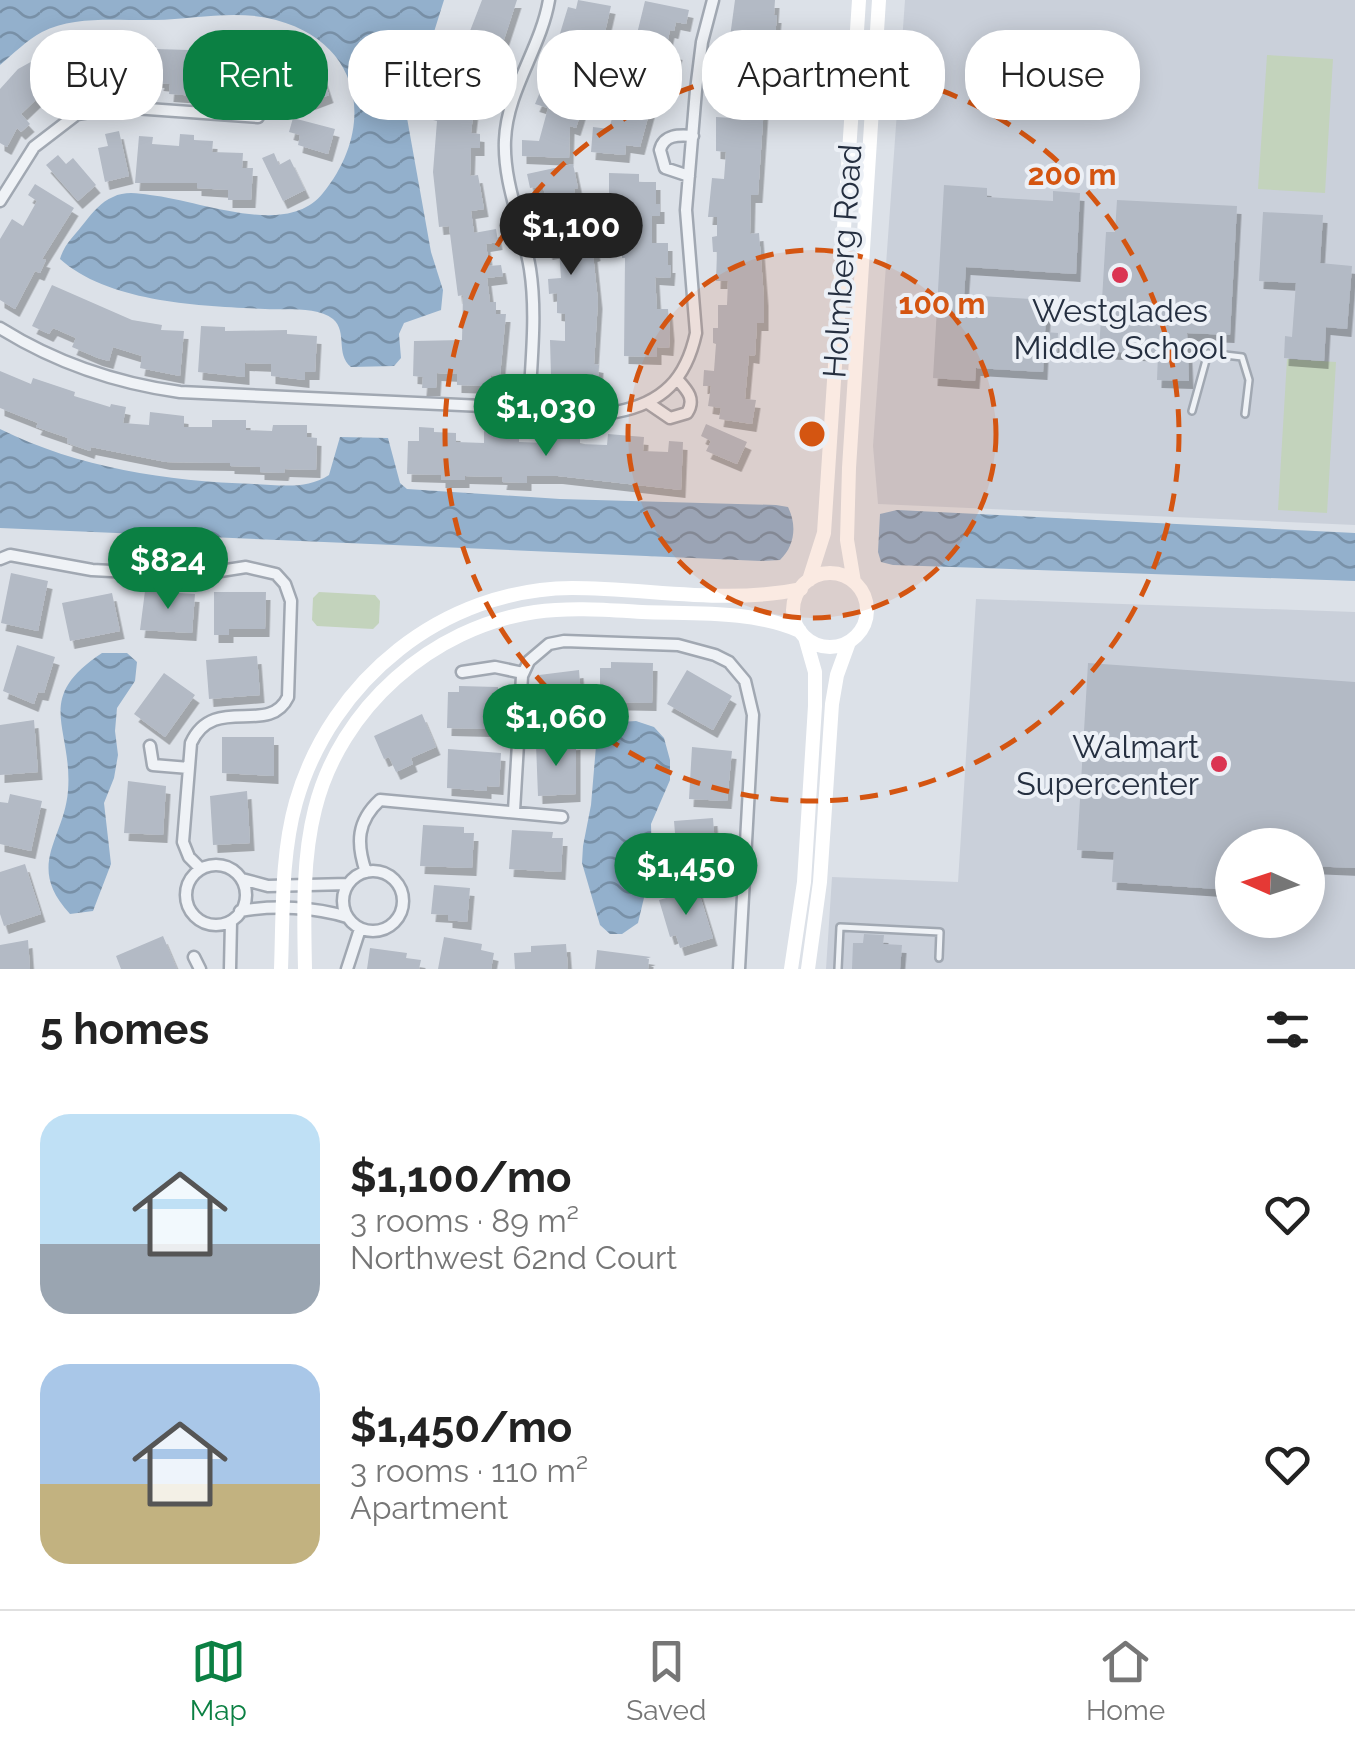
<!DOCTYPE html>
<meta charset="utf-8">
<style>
body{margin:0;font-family:Raleway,sans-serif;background:#f2f2f2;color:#222;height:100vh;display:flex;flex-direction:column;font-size:38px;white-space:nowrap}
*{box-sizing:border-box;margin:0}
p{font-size:32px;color:#767676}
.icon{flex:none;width:55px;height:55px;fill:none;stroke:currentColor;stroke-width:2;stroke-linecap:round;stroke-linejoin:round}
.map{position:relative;height:969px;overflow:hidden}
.panel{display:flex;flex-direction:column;background:#fff;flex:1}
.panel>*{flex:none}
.hud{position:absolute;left:30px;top:30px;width:1295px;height:90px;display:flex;gap:20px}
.needle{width:65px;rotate:273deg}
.fabs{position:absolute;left:1215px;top:828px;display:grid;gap:20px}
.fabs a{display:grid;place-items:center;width:110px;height:110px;border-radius:50%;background:#fff;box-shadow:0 5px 25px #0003;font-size:50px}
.price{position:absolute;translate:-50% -85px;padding:0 22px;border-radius:35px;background:#0b8043;color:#fff;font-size:32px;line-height:65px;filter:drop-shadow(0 2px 5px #0008)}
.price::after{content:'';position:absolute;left:50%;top:60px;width:30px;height:22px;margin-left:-15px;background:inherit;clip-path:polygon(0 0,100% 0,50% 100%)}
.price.selected{background:#222;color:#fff}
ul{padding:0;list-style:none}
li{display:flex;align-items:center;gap:30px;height:250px;padding:0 40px}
li span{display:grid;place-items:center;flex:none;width:280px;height:200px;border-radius:30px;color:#555}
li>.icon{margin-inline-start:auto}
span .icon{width:120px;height:120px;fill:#fffc;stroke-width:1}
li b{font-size:42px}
h2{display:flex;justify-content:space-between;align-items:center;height:120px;padding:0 40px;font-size:42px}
.chip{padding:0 35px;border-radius:40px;background:#fff;box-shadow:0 5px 25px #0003;font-size:35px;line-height:90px}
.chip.selected{background:#0b8043;color:#fff}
.tabs{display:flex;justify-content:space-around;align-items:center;height:140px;border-top:2px solid #e0e0e0;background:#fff;font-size:28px;color:#767676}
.tabs a{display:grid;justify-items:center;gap:5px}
.tabs .selected{color:#0b8043}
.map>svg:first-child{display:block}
</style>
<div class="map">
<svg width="1355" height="969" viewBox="0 0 1355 969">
<defs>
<pattern id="water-waves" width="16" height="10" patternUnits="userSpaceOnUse" patternTransform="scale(2.5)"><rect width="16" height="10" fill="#93b0cc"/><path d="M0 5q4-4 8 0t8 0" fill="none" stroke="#7890a7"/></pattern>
<filter id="shadow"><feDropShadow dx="4.5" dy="8" stdDeviation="0" flood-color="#0004"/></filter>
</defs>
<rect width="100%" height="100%" fill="#dce1e8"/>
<path fill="#cad0da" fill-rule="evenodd" d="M905,0H1355V525L878,504L873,446Z
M976,599L1355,612V969H826L832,877L958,882ZM1232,845H1308V920H1232Z"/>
<path fill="#c3d3bc" d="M1267,55L1333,59L1325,193L1258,189Z
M1287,359L1336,362L1327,513L1278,510Z
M319,592L375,595L380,601L379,623L373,629L317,626L312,620L313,598Z"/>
<path fill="url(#water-waves)" d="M0,0H444L407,118L431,252L443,290L441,310L404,323L399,334L401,358L394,366L351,367C335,354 348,332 333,319C317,306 285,310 265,309C202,306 109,303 60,259C64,244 76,234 85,222C93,212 101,202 113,197C124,191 138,193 150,195C200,200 287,239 323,193C376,128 363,43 276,20C236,9 195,19 155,20C120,21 74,15 42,32C27,40 13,54 0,65Z
M0,429C79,468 166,481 254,484C280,485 306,490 329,475L340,437L388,438L400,483L407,489L560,499L776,505L788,507C797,525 795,546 780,560L761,561L0,528Z
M897,510L1355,533V581L893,565L881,562L878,552L880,514Z
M102,653H127L137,662L135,681L117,708L115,731L118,755L114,778L104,803L111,864L93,911L70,914C25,865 64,840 68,791C73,727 32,699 102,653Z
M636,721L654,727L664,738L670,760V780L651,824L652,864L638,923L622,934H610L600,925L582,863L583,846L591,805L596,746L604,731L620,722Z"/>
<path fill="#b3bac5" filter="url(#shadow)" d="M482,0H517L488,88L477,83L471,133L480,134V148H471L470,176L478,175L484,209L471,211L474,233L496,229L498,242L486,244L489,266L501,265L503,276L487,278L490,302H496V314H506L500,376L491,375L490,386L457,385V374L437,373L436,388H422L423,377L413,376L414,341L462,340L463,295L458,296L449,226L439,227L433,172L437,121L433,120L435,94L450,59L458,62Z
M578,0L611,6L602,45L576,128L570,126L569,158L522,156V140L539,141L548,108L535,104L551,66L559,70L568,44L558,40L568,7L576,9Z
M735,0H775L774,15H777L774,49L766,76L758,195H751L750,234L759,233L764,298V323H757L755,356L749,355L745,399L756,400L752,424L719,419L721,408L708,406L711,386H703L704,370L714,371L716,344L713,343V328H718V305H727L728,281H716L717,252H713L712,237L717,236V217H708L712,178L724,179L726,152L716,151V117L731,118L729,89L721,88L722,75L732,76L738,55L724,51L730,37Z
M645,1L689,10L686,24L676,22L674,31L670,30L666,49L678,52L669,83L658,81L640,147L626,145L625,155L591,152L593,127L609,129L619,94L622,95Z
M225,35L249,37L245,84L205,80L204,96L183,95L169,94L170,84L159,83L160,80L136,78V85L106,87L105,70L97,73L94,41L119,39V43L156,46L155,49L224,51Z
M270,37L293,45L284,71L279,57L269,86L254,81Z
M77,43L88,76L77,79L81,91L50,105L43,93L21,114L30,124L21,132L17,128L7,147L0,143V89L18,69L47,53Z
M321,71L329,95L292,109L288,98L293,96L288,83Z
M293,118L335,129L328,154L298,145L300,135L289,132Z
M119,131L129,176L105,182L98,148L108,146L105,134Z
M180,134L194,135V140L213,141L212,152L243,153L242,168H253L251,200H228V190L197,188V183H135L139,136L153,137L152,144L179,146Z
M274,153L279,165L290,159L305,190L283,201L262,158Z
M58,155L66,164L73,158L96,185L78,201L46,165Z
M573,164L578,188L574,189L582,230L591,229L596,253L593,254L598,301L594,364L599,365L597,389L564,387L565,377L551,376L550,340L565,341V314L557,313V293L549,294L548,279L561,278L559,250L548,252L544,232L540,233L537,220L545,218L543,206L547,205L543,186L530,188L527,174Z
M609,173L639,174V182H656V204H660V216H652V243H668V265H671L670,278L655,277L657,309H668L670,333L669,348L657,347V357L624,356L625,258H622V228H616V197H609Z
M35,184L74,208L42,259L46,260L40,273L35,271L15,309L0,300V239L12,219L23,226L37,201L28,195Z
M944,185L987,188V197L1053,201V191L1080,193L1076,274L966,267L964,295L1047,300L1045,332L1058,333L1057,352L1044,351L1043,372L976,368L975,381L933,378Z
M1117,200L1237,206L1230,335L1187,333L1189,381L1157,380L1158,354L1099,351L1106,232H1115Z
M1263,212L1323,215L1320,263L1352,266L1347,329L1326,327L1324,361L1284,358L1285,336L1292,337L1296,283L1259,281Z
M52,285L132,320L162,325L161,330L184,331L180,376L140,368L142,356L113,347L109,361L98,358L72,347L76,338L53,328L49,334L32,326Z
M201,326L225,327V331L287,330V334L317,336L315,372H305V380L271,376V364L245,363V377L198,372Z
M0,371L31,384L33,378L75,392L74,396L110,407L111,404L126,407L123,423L149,425L150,412L184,416V427H212V420H246V430L272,431L273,425H307V437L317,438L316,470L285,469L284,473L260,472V467L230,466V463L166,462L91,447L90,451L67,443L68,438L36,427L38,423L0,408Z
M706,424L747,442L737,464L706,451L711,441L701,436Z
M419,427L434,428V432L456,433V442L484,443V431L519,435V442L545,443V432L560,433L580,436V444L607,445L608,434L644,437L643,451L668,452L669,441L683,442L681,490L558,476H527V483L502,482L503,477L465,476V480H441V475L407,474L408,441H419Z
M11,573L48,581L38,631L1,623Z
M145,591L195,594L192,633L140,630Z
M214,592H266L265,629H229V635H214Z
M112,593L120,631L70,641L62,603Z
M17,645L55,657L44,693L38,692L34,704L3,691Z
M257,656L260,695L209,699L206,660Z
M611,662L653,663L652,703L600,702V668H611Z
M1088,663L1355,682V868L1308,866V845H1232V890L1112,882L1114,852L1077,850Z
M579,670L583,723L548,725V715H541L539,675Z
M687,670L732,696L713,730L667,704Z
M164,673L195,695L165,737L134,714Z
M459,686L498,687L500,723H487V729L447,728L448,692H459Z
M422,714L436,747L411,758L413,764L396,772L389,757L384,759L374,736Z
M34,720L38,772L0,775V725Z
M222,737H274V776L222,773Z
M576,742V794L538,796L536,744Z
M692,747L732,751L727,801L689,799Z
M448,749L501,753L499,787L487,786V791L447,788Z
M128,781L166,786L163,835L124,833Z
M247,791L250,843L213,845L210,796Z
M10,794L42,801L31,851L0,844V802L8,803Z
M713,818L715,847L720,846L722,870L684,873L683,858H677L674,821Z
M423,825L464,827V833H474L472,868L420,866Z
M512,830L553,832L552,838H563L561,872L509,869Z
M25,864L41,914L4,926L0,914V872Z
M434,885L470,888L467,922L448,920V915L431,914Z
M698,889L713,938L680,948L676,935L670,937L659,900Z
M864,934L884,935L883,944L902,945L900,969H852L853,943H863Z
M163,936L177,969H121L116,956Z
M444,937L482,944L481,950L494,953L491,969H438Z
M28,940L30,969H0V945Z
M566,944L568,969H515L514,953L531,952V946Z
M370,948L407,953L406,958L421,960L419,969H367Z
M597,950L651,957L646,959H649L648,969H595Z"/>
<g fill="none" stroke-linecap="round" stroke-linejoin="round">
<defs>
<path id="lane" d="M1192,411L1208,353L1242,357L1249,380L1245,414
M838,969L840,927L940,932L939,958"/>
<path id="street" d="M689,176L665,168L660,150C664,134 679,135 693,136
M0,201L34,147L77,114L120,107L258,117
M0,328C56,363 115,383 180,392L616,412C663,403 686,379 696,333L686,210L696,90L702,42L713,0
M648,403L670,418L687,413C696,399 687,390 677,379
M529,408C531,362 537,314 530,269C523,226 503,184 505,140C507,90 541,48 549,0
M0,559L10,555L92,570L131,572L165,568L214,572L246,567L276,574L285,584L291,601L288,697C269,737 214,693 191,743L183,842L189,857L201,869
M462,672L495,667L523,673
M150,746L153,765L189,768
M514,811L522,676L529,661L549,644L564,641L678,645L715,655L729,662L745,681L753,715L739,969
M186 895a30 30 0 1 1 60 0a30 30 0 1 1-60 0Z
M343 901a30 30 0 1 1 60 0a30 30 0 1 1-60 0Z
M366,872C356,843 357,821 380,800L562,817
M242,879L268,886L348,884
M240,911C274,905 315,907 347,917
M194,957L200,969
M230,969L231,921
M347,969L360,929"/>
</defs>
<use href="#lane" stroke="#a1a8b2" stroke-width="10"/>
<use href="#street" stroke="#a1a8b2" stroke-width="15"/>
<use href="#lane" stroke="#eff2f6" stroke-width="5"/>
<use href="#street" stroke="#eff2f6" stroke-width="10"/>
<path stroke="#fff" stroke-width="14" d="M793 610a37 37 0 1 1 74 0a37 37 0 1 1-74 0Z
M809,580L824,533L859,0
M854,582L847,540L849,468L879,0
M281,969C283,914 281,855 296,802C331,680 443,589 572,588C648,588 726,605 801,589
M305,969C304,917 302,860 315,809C340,708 432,627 535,612C571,607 607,610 642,612C694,614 752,610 800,631
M791,969L804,882L815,706V672L805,637
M808,969L820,882L832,704L837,675L849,642"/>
</g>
<circle cx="812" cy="434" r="184" fill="#d45511" fill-opacity=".12"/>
<g fill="none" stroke="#d45511" stroke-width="5" stroke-dasharray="18 12">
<circle cx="812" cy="434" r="184"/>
<circle cx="812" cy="434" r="367"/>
</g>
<g fill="#db3452" stroke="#ecf0f6" stroke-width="4">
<circle cx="1120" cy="275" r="10"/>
<circle cx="1219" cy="764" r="10"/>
</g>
<g text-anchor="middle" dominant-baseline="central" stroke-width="8" stroke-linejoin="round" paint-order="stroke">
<g font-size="32" fill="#252f40" stroke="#ecf0f6">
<text transform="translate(842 261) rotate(-86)">Holmberg Road</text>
</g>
<g font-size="32" fill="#252f40" stroke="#ecf0f6">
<text x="1120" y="310">Westglades<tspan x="1120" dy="37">Middle School</tspan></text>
<text x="1199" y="746" text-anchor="end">Walmart<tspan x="1199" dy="37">Supercenter</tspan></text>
</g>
</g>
<circle cx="812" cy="434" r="15" fill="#d45511" stroke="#ecf0f6" stroke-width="5"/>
<g font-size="30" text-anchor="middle" font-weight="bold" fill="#d45511" stroke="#ecf0f6" stroke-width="8" stroke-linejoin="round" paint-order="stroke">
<text x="1072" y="185">200 m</text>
<text x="942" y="314">100 m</text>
</g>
</svg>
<div class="fabs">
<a><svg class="needle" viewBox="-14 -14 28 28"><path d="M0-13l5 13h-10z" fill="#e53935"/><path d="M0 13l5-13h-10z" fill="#767676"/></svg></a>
</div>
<b class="price selected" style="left:571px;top:278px">$1,100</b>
<b class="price" style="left:546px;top:459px">$1,030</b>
<b class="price" style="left:168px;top:612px">$824</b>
<b class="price" style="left:556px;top:769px">$1,060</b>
<b class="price" style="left:686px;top:918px">$1,450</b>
<div class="hud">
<a class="chip">Buy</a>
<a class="chip selected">Rent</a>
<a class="chip">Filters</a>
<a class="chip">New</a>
<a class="chip">Apartment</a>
<a class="chip">House</a>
</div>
</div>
<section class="panel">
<h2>5 homes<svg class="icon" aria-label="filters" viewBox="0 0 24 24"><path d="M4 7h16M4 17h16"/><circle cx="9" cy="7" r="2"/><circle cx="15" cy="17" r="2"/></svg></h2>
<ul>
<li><span style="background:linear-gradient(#bfe0f5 65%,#9aa5b1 0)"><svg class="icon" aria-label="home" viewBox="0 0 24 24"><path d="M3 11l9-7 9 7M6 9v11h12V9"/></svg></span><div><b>$1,100/mo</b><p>3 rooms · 89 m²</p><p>Northwest 62nd Court</p></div><svg class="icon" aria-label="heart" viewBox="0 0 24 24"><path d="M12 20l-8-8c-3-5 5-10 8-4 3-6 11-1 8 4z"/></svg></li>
<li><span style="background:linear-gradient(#a9c7e8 60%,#c2b280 0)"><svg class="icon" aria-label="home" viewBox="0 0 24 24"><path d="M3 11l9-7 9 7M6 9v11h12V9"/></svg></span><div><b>$1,450/mo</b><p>3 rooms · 110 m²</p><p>Apartment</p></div><svg class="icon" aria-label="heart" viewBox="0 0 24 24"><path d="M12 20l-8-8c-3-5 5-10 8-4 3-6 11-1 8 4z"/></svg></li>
</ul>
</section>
<nav class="tabs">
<a class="selected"><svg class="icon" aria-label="map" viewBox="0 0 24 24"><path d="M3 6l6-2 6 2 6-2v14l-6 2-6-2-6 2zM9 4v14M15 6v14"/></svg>Map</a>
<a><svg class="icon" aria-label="saved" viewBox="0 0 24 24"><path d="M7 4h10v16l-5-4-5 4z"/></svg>Saved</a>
<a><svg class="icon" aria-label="home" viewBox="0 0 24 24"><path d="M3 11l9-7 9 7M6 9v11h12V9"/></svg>Home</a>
</nav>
